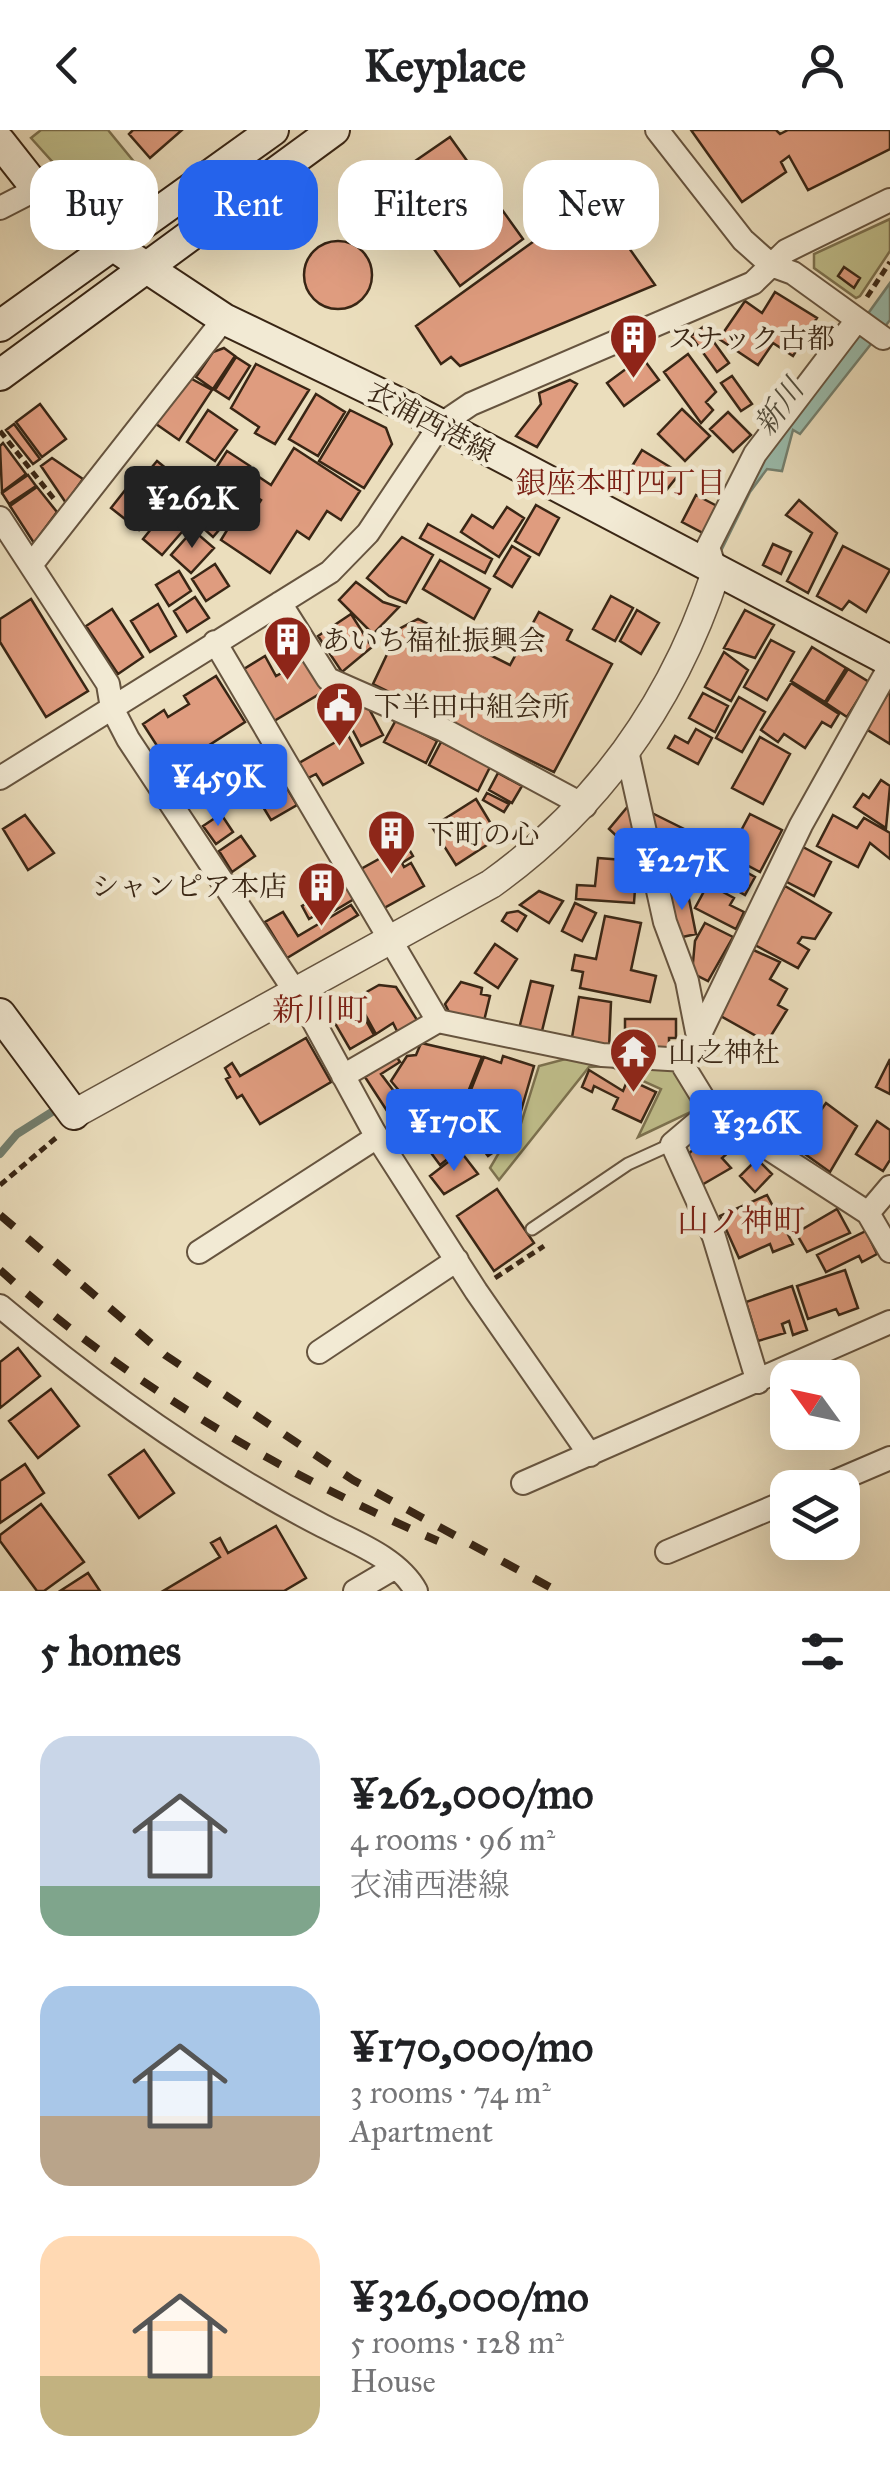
<!DOCTYPE html>
<meta charset="utf-8">
<style>
body{margin:0;font-family:"IM FELL Great Primer","Noto Serif JP",serif;background:#f2f2f2;color:#202124;height:100vh;display:flex;flex-direction:column;font-size:38px;white-space:nowrap}
*{box-sizing:border-box;margin:0}
p{font-size:32px;color:#757577}
.icon{flex:none;width:55px;height:55px;fill:none;stroke:currentColor;stroke-width:2;stroke-linecap:round;stroke-linejoin:round}
.map{position:relative;height:1461px;overflow:hidden}
.side{display:flex;flex-direction:column;background:#fff;flex:1}
.side>*{flex:none}
.banner{position:absolute;left:30px;top:30px;width:830px;height:90px;display:flex;gap:20px}
.needle{width:65px;rotate:303deg}
.buttons{position:absolute;left:770px;top:1230px;display:grid;gap:20px}
.buttons a{display:grid;place-items:center;width:90px;height:90px;border-radius:20px;background:#fff;box-shadow:0 10px 40px #0002;font-size:50px}
.price{position:absolute;translate:-50% -85px;padding:0 22px;border-radius:10px;background:#2563eb;color:#fff;font-size:32px;line-height:65px;filter:drop-shadow(0 2px 5px #0008)}
.price::after{content:'';position:absolute;left:50%;top:60px;width:30px;height:22px;margin-left:-15px;background:inherit;clip-path:polygon(0 0,100% 0,50% 100%)}
.price.selected{background:#222;color:#fff}
ul{padding:0;list-style:none}
li{display:flex;align-items:center;gap:30px;height:250px;padding:0 40px}
li span{display:grid;place-items:center;flex:none;width:280px;height:200px;border-radius:30px;color:#555}
li>.icon{margin-inline-start:auto}
span .icon{width:120px;height:120px;fill:#fffc;stroke-width:1}
li b{font-size:42px}
h2{display:flex;justify-content:space-between;align-items:center;height:120px;padding:0 40px;font-size:42px}
.pill{padding:0 35px;border-radius:30px;background:#fff;box-shadow:0 10px 40px #0002;font-size:35px;line-height:90px}
.pill.selected{background:#2563eb;color:#fff}
header{display:flex;justify-content:space-between;align-items:center;height:130px;padding:0 40px;background:#fff;font-size:45px;font-weight:800}
.map>svg:first-child{display:block}
</style>
<header><svg class="icon" aria-label="back" viewBox="0 0 24 24"><path d="M15 5l-7 7 7 7"/></svg>Keyplace<svg class="icon" aria-label="person" viewBox="0 0 24 24"><circle cx="12" cy="8" r="4"/><path d="M4 21q1-7 8-7t8 7"/></svg></header>
<div class="map">
<svg width="890" height="1461" viewBox="0 0 890 1461">
<rect width="100%" height="100%" fill="#ebdebd"/>
<filter id="stains"><feTurbulence type="fractalNoise" baseFrequency=".002" numOctaves="4"/><feColorMatrix values="0 0 0 0 .2 0 0 0 0 .09 0 0 0 0 .02 0 0 0 .5 -.17"/></filter>
<radialGradient id="worn" r=".72"><stop offset=".6" stop-color="#630" stop-opacity="0"/><stop offset="1" stop-color="#630" stop-opacity=".3"/></radialGradient>
<path fill="#c0bf8c" stroke="#7c7250" stroke-width="2.5" d="M41,0H108L140,39L112,60L76,58L31,8Z
M890,89V121L860,166L856,168L814,138V124Z
M573,927L679,937L695,969L693,981L638,1007L661,959L610,936L589,937L499,1050L490,1038L510,1004L518,1003L539,936Z"/>
<path fill="#99bcad" stroke="#738070" stroke-width="2.5" d="M890,153V190L800,304L793,300L782,341L767,339L750,362L721,421L714,416L743,357Z"/>
<g fill="none" stroke-linecap="round" stroke-linejoin="round">
<path stroke="#738070" stroke-width="8" d="M0,1024L17,1004L55,980"/>
</g>
<path fill="#df9c7f" stroke="#392615" stroke-width="2.5" d="M133,0H182L150,28L129,4Z
M691,0H776L780,4L788,0H890V19L808,60L789,26L781,32L786,42L742,72Z
M450,7L523,109L460,156L386,51Z
M594,68L655,155L460,236L451,227L441,234L416,196Z
M304 145a34 34 0 1 1 68 0a34 34 0 1 1-68 0Z
M844,137L860,148L854,158L838,146Z
M775,162L817,188L793,226L773,213L758,235L719,209L745,171L762,183Z
M703,197L729,233L717,242L691,206Z
M224,218L235,226L213,259L196,247L213,222Z
M688,224L716,262L706,272L713,280L701,293L664,242Z
M236,227L250,236L229,269L215,260Z
M642,227L659,250L624,276L607,253Z
M256,234L309,260L275,314L255,303L259,297L231,278Z
M732,246L752,274L741,281L721,253Z
M190,248L212,260L179,310L156,294Z
M570,250L577,254L537,317L516,306L541,274L539,263Z
M316,264L345,282L318,326L289,309Z
M40,274L66,309L42,327L16,292Z
M682,279L710,306L685,331L658,304Z
M208,280L237,300L215,331L187,312Z
M350,280L386,298L392,314L364,358L319,331Z
M728,282L751,305L733,322L710,299Z
M14,294L40,329L33,334L6,300Z
M3,313L26,344L2,362L0,316Z
M294,318L360,361L341,390L327,381L309,409L297,401L270,443L221,410L232,392L242,399L261,370L249,362L259,347L271,355Z
M642,320L680,343L664,363L629,341Z
M227,321L250,336L234,361L211,346Z
M52,328L83,349L66,373L41,336Z
M157,331L189,357L173,376L151,358L157,351L147,343Z
M28,345L36,356L9,374L2,363Z
M37,357L57,382L34,413L10,376Z
M126,359L155,381L139,400L111,378Z
M218,362L237,379L213,407L193,389Z
M696,365L717,376L703,403L682,392Z
M799,370L837,403L808,463L787,451L812,403L786,385Z
M536,375L559,388L539,425L515,411Z
M507,377L524,388L499,427L461,402L472,385L493,398Z
M168,378L188,395L162,425L143,409Z
M428,394L492,429L485,443L420,408Z
M193,400L214,418L191,443L171,425Z
M402,407L433,425L406,473L389,466L367,448Z
M773,414L791,422L781,444L763,435Z
M512,416L530,427L512,457L494,446Z
M843,416L890,440L866,482L849,471L842,480L817,466Z
M440,430L490,459L474,489L423,459Z
M215,434L229,456L206,471L192,449Z
M179,441L191,461L169,476L156,455Z
M356,452L383,472L399,477L373,504L339,470Z
M611,466L633,478L615,511L593,499Z
M195,467L209,488L187,502L174,481Z
M31,469L88,561L46,587L0,512V489Z
M158,474L176,506L150,522L131,491Z
M112,479L143,527L118,544L86,496Z
M637,480L659,493L641,524L620,511Z
M745,480L774,495L755,528L724,518Z
M539,482L572,500L567,510L612,534L554,642L373,554L399,499L418,489L510,535Z
M351,484L372,517L342,542L318,506Z
M771,510L794,522L767,570L744,557Z
M812,517L846,538L825,572L791,551Z
M724,522L748,540L731,571L705,557Z
M265,526L276,546L307,529L326,560L274,591L244,539Z
M848,539L869,552L847,587L826,573Z
M216,546L245,592L172,639L143,594L164,580L168,587L189,574L184,566Z
M791,553L839,584L831,597L822,592L805,618L784,604L778,612L761,600Z
M890,560V614L866,599Z
M703,563L728,576L715,602L689,588Z
M739,567L765,582L742,622L716,608Z
M356,570L361,578L367,575L383,605L361,616L341,578Z
M396,590L437,611L426,633L384,612Z
M696,599L712,608L698,634L668,618L675,606L688,613Z
M348,605L363,633L323,655L316,644L308,648L299,633Z
M760,607L790,624L763,674L732,658Z
M441,612L490,637L478,661L429,635Z
M498,643L522,656L512,673L489,660Z
M280,646L297,675L271,690L254,662Z
M881,650L890,656L886,698L854,677L863,664L869,668Z
M487,663L509,674L504,682L483,670Z
M476,669L499,707L456,735L432,697Z
M629,675L637,715L623,712L609,699Z
M650,682L686,700L685,705L656,709Z
M221,684L233,702L216,714L203,696Z
M750,684L782,700L760,742L728,725Z
M25,685L54,723L28,740L3,699Z
M833,685L857,698L864,688L890,703V729L870,713L858,737L817,716Z
M241,706L255,726L232,742L219,721Z
M682,710L701,718L704,736L660,743L655,717Z
M406,714L413,726L402,733L404,737L411,733L424,756L384,778L361,739Z
M803,717L831,732L814,766L785,751Z
M598,728L637,731L634,773L576,769L577,755L595,756Z
M721,728L755,747L745,765L711,746Z
M343,751L354,769L329,784L326,779L309,789L302,776Z
M708,754L734,768L730,775L744,782L736,799L695,778Z
M785,756L831,783L815,809L802,807L798,813L809,820L798,838L753,814Z
M687,759L696,804L678,808L669,762Z
M539,761L563,771L549,793L520,775Z
M575,773L596,783L582,811L562,801Z
M351,775L358,785L287,828L265,792L283,782L298,806Z
M518,781L526,786L517,801L502,791L507,783Z
M605,786L641,793L631,840L656,846L650,872L580,858L583,842L572,840L575,825L596,829Z
M705,793L733,807L708,851L692,843L695,811Z
M495,814L517,829L498,858L475,843Z
M749,818L780,832L770,849L787,859L778,875L787,880L767,912L717,884Z
M531,851L553,856L541,905L519,899Z
M461,852L482,858L481,864L490,866L484,891L449,882L445,874Z
M379,855L396,857L419,893L398,903L393,893L376,904L356,868Z
M579,867L611,872L609,919L571,913Z
M354,869L374,905L350,919L329,883Z
M625,889H676V908H669V918H625Z
M306,908L331,952L260,994L242,965L237,968L226,949L230,947L225,938L232,933L240,946Z
M421,913L482,927L460,982L448,975L439,990L411,975L391,951L407,926L416,925Z
M396,926L400,932L381,944L420,996L404,1007L365,947Z
M503,926L534,936L516,998L507,995L501,1017L488,1026L474,1008L440,1035L423,1012L446,995L441,991L449,978L461,985L484,927L501,933Z
M890,929V964L876,957Z
M589,940L623,961L628,949L656,962L641,992L613,979L618,968L594,956L592,962L582,957Z
M826,973L857,996L830,1042L795,1017Z
M877,991L890,1000V1030L883,1041L856,1024Z
M720,996L737,1015L722,1028L731,1038L700,1056L687,1025Z
M461,1022L478,1044L444,1064L430,1046Z
M757,1029L772,1044L755,1062L740,1046Z
M497,1059L534,1113L494,1141L457,1086Z
M767,1065L793,1114L773,1122L770,1114L739,1128L720,1086Z
M837,1079L850,1103L807,1122L796,1103Z
M866,1101L877,1124L862,1132L859,1126L826,1142L817,1125Z
M845,1140L858,1178L839,1185L836,1179L808,1189L797,1156Z
M792,1156L807,1200L793,1205L789,1191L782,1194L785,1203L758,1211L746,1172Z
M18,1218L40,1246L0,1278V1232Z
M51,1259L79,1296L38,1328L9,1291Z
M144,1320L174,1363L139,1388L109,1345Z
M25,1334L44,1363L0,1393V1351Z
M41,1374L84,1432L44,1461H37L0,1411V1405Z
M276,1396L306,1448L284,1461H163L220,1427L211,1413L220,1408L228,1423Z
M88,1443L100,1461H60Z"/>
<g fill="none" stroke-linecap="round" stroke-linejoin="round">
<defs>
<path id="service" d="M532,1099L628,1034L672,1014"/>
<path id="minor" d="M657,0L743,110L771,135L793,143L883,208
M0,78L37,59
M0,388L108,554L112,578L128,609L308,881L374,1002L476,1161L590,1325
M31,435L224,189
M716,442L708,417L755,324L857,190
M280,473L328,549L444,600L585,676
M215,512L438,891L602,925L685,930
M890,536L801,695L684,937L711,981L868,1083L890,1121
M627,621L665,792L687,851L697,902
M0,648L330,442L368,403L440,295L471,274L753,153L786,121L890,70
M343,946L438,891
M711,981L672,1014L714,1107L758,1252
M868,1083L890,1057
M199,1122L377,1007
M0,1176C101,1261 205,1335 323,1396C354,1412 398,1428 416,1461
M319,1222L457,1130
M523,1353L890,1192
M820,1358L890,1328
M667,1422L788,1371
M355,1461L394,1438"/>
<path id="tertiary" d="M74,984L491,754C600,676 674,570 716,442"/>
<path id="secondary" d="M0,12L37,59L67,85L224,189L409,278L890,531
M0,196L273,0
M0,245L334,0
M0,884L74,984"/>
</defs>
<use href="#service" stroke="#66543f" stroke-width="15"/>
<use href="#minor" stroke="#66543f" stroke-width="26"/>
<use href="#tertiary" stroke="#66543f" stroke-width="31"/>
<use href="#secondary" stroke="#392615" stroke-width="34"/>
<path stroke="#392615" stroke-width="5" stroke-dasharray="8 5" stroke-linecap="butt" d="M867,167L890,132
M0,301L54,369
M0,1055L57,1007
M495,1148L544,1116"/>
<use href="#service" stroke="#f2ead4" stroke-width="11"/>
<use href="#minor" stroke="#f2ead4" stroke-width="22"/>
<use href="#tertiary" stroke="#f2ead4" stroke-width="28"/>
<use href="#secondary" stroke="#f2ead4" stroke-width="30"/>
<path stroke="#392615" stroke-width="8" stroke-dasharray="18 18" stroke-linecap="butt" d="M0,1085L165,1225L353,1350L557,1461
M0,1140C129,1255 280,1343 438,1411"/>
</g>
<defs>
<symbol id="building-pin" viewBox="-11 -11 22 30"><path d="M0 17L-7.5 6A9.5 9.5 0 1 1 7.5 6Z" fill="#8f2418" stroke="#f2ead4"/><path d="M-4-6H4V6H1V3H-1V6H-4ZM-2.5-4.3h1.7v1.8h-1.7ZM.8-4.3h1.7v1.8H.8ZM-2.5-1h1.7V.8h-1.7ZM.8-1h1.7V.8H.8Z" fill="#fff"/></symbol>
<symbol id="civic-pin" viewBox="-11 -11 22 30"><path d="M0 17L-7.5 6A9.5 9.5 0 1 1 7.5 6Z" fill="#8f2418" stroke="#f2ead4"/><path d="M-.6-6.5H3V-4.5H.6V-3L4-1V1h2V6H-6V1h2V-1L-.6-3ZM-1.2 2.5V6h2.4V2.5Z" fill="#fff"/></symbol>
<symbol id="temple-pin" viewBox="-11 -11 22 30"><path d="M0 17L-7.5 6A9.5 9.5 0 1 1 7.5 6Z" fill="#8f2418" stroke="#f2ead4"/><path d="M0-6L5-2H3V0L6.5 2.5H4V6H1.5V3h-3V6H-4V2.5H-6.5L-3 0V-2H-5Z" fill="#fff"/></symbol>
</defs>
<g fill-rule="evenodd">
<use href="#building-pin" x="606" y="180" width="55" height="75"/>
<use href="#building-pin" x="260" y="482" width="55" height="75"/>
<use href="#civic-pin" x="312" y="548" width="55" height="75"/>
<use href="#building-pin" x="364" y="676" width="55" height="75"/>
<use href="#building-pin" x="294" y="728" width="55" height="75"/>
<use href="#temple-pin" x="606" y="894" width="55" height="75"/>
</g>
<g text-anchor="middle" dominant-baseline="central" stroke-width="9" stroke-linejoin="round" paint-order="stroke">
<g font-size="28" fill="#392615" stroke="#f2ead4" text-anchor="start">
<text x="668" y="208">スナック古都</text>
<text x="322" y="510">あいち福祉振興会</text>
<text x="374" y="576">下半田中組会所</text>
<text x="427" y="704">下町の心</text>
<text x="287" y="756" text-anchor="end">シャンピア本店</text>
<text x="668" y="922">山之神社</text>
</g>
<g font-size="28" fill="#392615" stroke="#f2ead4">
<text transform="translate(431 292) rotate(28)">衣浦西港線</text>
</g>
<g font-size="30" font-style="italic" fill="#514c3b" stroke="#f2ead4">
<text transform="translate(779 277) rotate(-54)">新川</text>
</g>
<g font-size="30" fill="#7a1f14" stroke="#f2ead4">
<text x="621" y="353">銀座本町四丁目</text>
</g>
<g font-size="32" fill="#7a1f14" stroke="#f2ead4">
<text x="320" y="880">新川町</text>
<text x="741" y="1091">山ノ神町</text>
</g>
</g>
<rect width="100%" height="100%" filter="url(#stains)"/>
<rect width="100%" height="100%" fill="url(#worn)"/>
</svg>
<div class="buttons">
<a><svg class="needle" viewBox="-14 -14 28 28"><path d="M0-13l5 13h-10z" fill="#e53935"/><path d="M0 13l5-13h-10z" fill="#757577"/></svg></a>
<a><svg class="icon" aria-label="layers" viewBox="0 0 24 24"><path d="M12 4l9 5-9 5-9-5zM3 14l9 5 9-5"/></svg></a>
</div>
<b class="price selected" style="left:192px;top:421px">¥262K</b>
<b class="price" style="left:218px;top:699px">¥459K</b>
<b class="price" style="left:682px;top:783px">¥227K</b>
<b class="price" style="left:454px;top:1044px">¥170K</b>
<b class="price" style="left:756px;top:1045px">¥326K</b>
<div class="banner">
<a class="pill">Buy</a>
<a class="pill selected">Rent</a>
<a class="pill">Filters</a>
<a class="pill">New</a>
</div>
</div>
<section class="side">
<h2>5 homes<svg class="icon" aria-label="filters" viewBox="0 0 24 24"><path d="M4 7h16M4 17h16"/><circle cx="9" cy="7" r="2"/><circle cx="15" cy="17" r="2"/></svg></h2>
<ul>
<li><span style="background:linear-gradient(#c9d6e8 75%,#7fa58c 0)"><svg class="icon" aria-label="home" viewBox="0 0 24 24"><path d="M3 11l9-7 9 7M6 9v11h12V9"/></svg></span><div><b>¥262,000/mo</b><p>4 rooms · 96 m²</p><p>衣浦西港線</p></div></li>
<li><span style="background:linear-gradient(#a9c7e8 65%,#b9a48a 0)"><svg class="icon" aria-label="home" viewBox="0 0 24 24"><path d="M3 11l9-7 9 7M6 9v11h12V9"/></svg></span><div><b>¥170,000/mo</b><p>3 rooms · 74 m²</p><p>Apartment</p></div></li>
<li><span style="background:linear-gradient(#ffd9b3 70%,#c2b280 0)"><svg class="icon" aria-label="home" viewBox="0 0 24 24"><path d="M3 11l9-7 9 7M6 9v11h12V9"/></svg></span><div><b>¥326,000/mo</b><p>5 rooms · 128 m²</p><p>House</p></div></li>
</ul>
</section>
